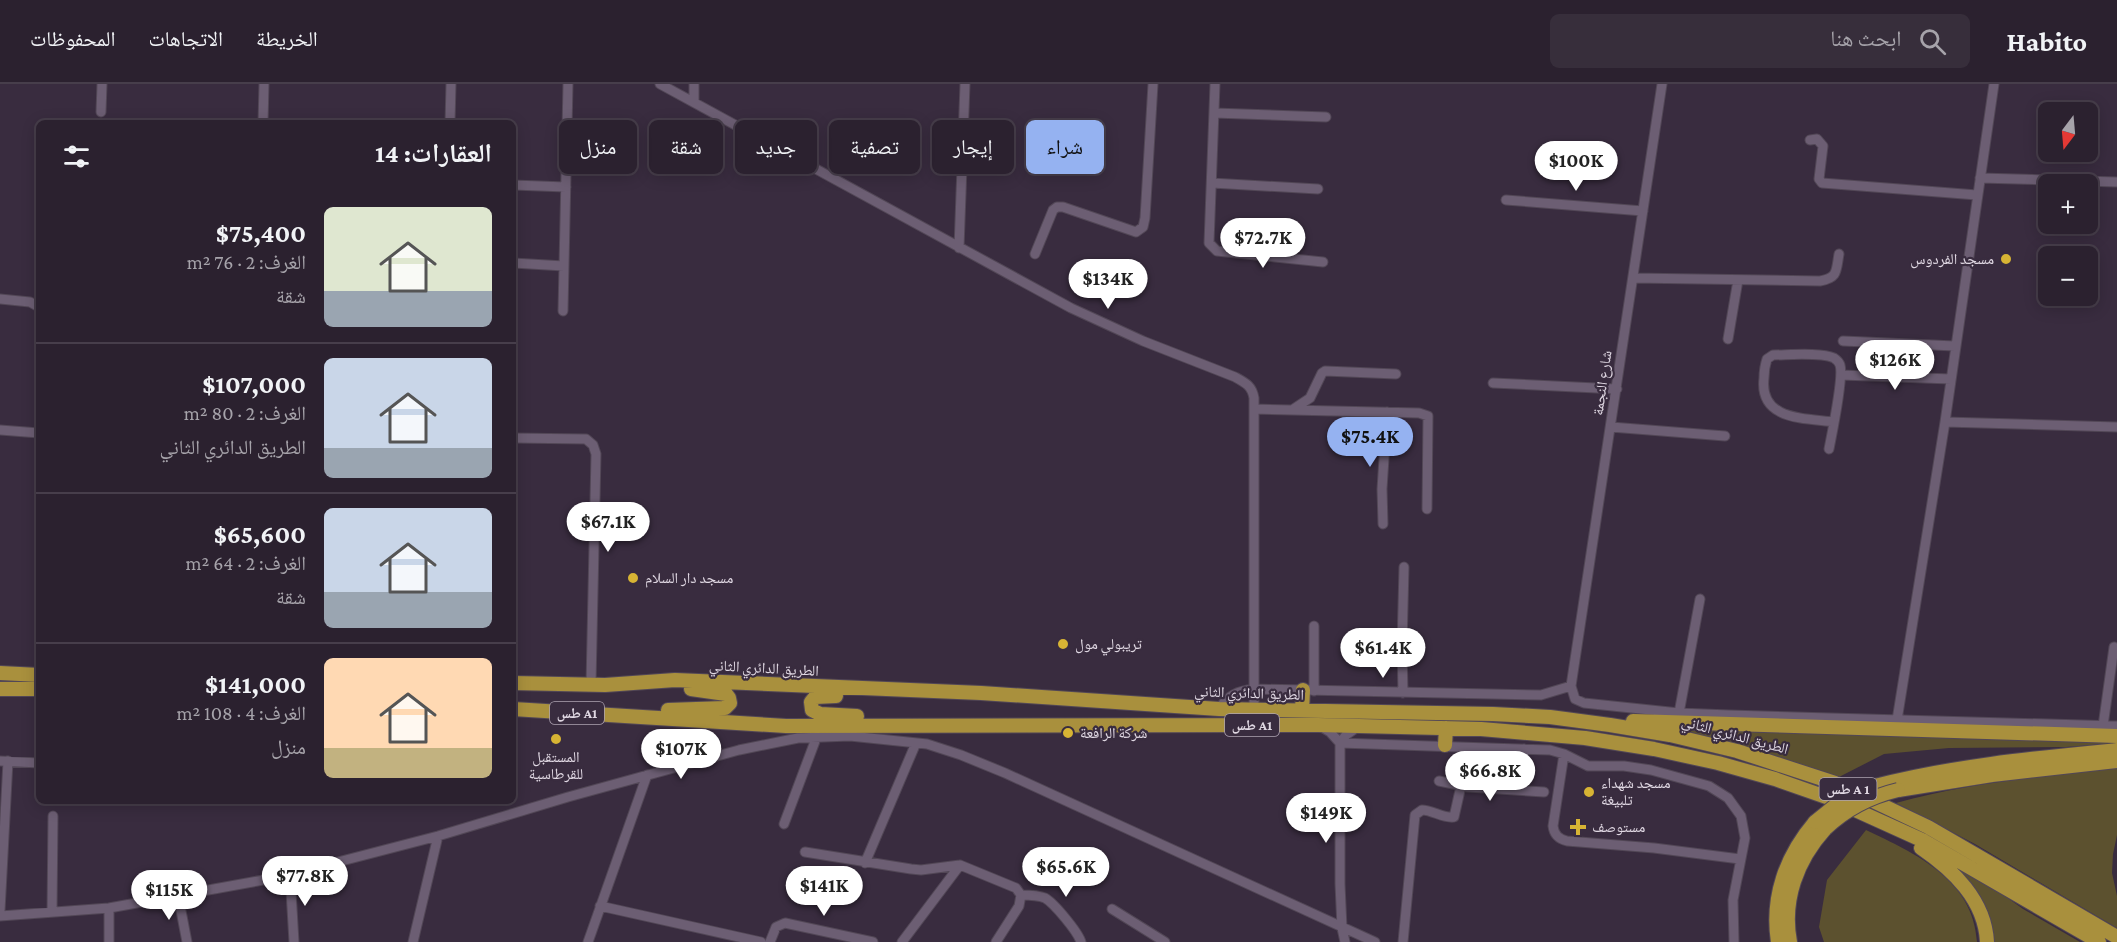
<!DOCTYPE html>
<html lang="ar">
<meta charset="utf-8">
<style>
body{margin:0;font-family:"Crimson Pro","Noto Naskh Arabic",serif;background:#372e3b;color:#f1f3f6;direction:rtl;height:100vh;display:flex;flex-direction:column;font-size:22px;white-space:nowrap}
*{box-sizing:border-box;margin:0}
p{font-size:20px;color:#a6a3aa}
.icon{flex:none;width:33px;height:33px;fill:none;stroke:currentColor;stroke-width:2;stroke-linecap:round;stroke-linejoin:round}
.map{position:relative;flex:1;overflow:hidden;direction:ltr}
.panel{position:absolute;left:36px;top:36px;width:480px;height:684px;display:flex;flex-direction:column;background:#2b212f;border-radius:9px;box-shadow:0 3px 15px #0003,0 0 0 2px #473e4b;direction:rtl}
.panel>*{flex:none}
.top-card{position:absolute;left:534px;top:36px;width:570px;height:54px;direction:rtl;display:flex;gap:12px}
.needle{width:39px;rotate:196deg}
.controls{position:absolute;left:2038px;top:18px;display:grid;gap:12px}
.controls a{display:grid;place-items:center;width:60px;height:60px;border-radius:9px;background:#2b212f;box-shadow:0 3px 15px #0003,0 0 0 2px #473e4b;font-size:30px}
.price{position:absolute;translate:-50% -51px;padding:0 14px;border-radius:21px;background:#fff;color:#222;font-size:20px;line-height:39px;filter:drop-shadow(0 2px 3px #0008)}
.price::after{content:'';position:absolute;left:50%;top:36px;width:18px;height:14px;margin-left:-9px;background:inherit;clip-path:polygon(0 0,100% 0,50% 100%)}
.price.on{background:#95b2f1;color:#111}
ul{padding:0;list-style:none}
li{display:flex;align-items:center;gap:18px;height:150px;padding:0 24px}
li+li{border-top:2px solid #473e4b}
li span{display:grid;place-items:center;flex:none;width:168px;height:120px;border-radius:9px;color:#555}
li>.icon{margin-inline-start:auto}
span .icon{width:72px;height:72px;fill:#fffc;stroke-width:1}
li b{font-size:26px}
h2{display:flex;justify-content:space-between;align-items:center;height:72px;padding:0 24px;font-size:26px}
.chip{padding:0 21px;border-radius:9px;background:#2b212f;box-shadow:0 3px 15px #0003,0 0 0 2px #473e4b;font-size:21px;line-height:54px}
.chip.on{background:#95b2f1;color:#111}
header{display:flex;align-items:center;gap:36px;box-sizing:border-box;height:84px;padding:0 30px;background:#2b212f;border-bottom:2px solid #473e4b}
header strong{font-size:28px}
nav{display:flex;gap:33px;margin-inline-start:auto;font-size:21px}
.search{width:420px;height:54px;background:#372e3b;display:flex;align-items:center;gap:15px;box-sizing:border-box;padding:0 21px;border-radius:9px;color:#a6a3aa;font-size:22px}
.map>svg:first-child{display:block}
</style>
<header>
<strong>Habito</strong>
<div class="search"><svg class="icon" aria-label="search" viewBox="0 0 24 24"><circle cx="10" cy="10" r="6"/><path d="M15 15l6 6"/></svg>ابحث هنا</div>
<nav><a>الخريطة</a><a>الاتجاهات</a><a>المحفوظات</a></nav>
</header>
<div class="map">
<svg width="2117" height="858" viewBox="0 0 2117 858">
<rect width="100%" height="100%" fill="#392c3f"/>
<path fill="#5c512f" d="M1684,646L2117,658V659L2066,663L1949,664L1884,670L1839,693Z
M2117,684V751L2113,770L2112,789L2117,812V844L1975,760L1896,719C1968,699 2043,692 2117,684Z
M1866,746C1916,770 1973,795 1977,858H1824L1819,843L1827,796Z
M1945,778L1998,807L2023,825L2080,858H1991Z"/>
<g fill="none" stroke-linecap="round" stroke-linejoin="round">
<defs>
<path id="minor" d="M660,0L1071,224L1143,257L1235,293C1246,299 1252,302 1254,314V626
M1215,0L1209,159L1217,167L1323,178
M1662,0L1571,602L1575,615L1584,619L1679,629L1729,631L2117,642
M694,18V0
M101,28L102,0
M1214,29L1326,33
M263,39L264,0
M450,39L451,0
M1810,56L1817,55L1823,62L1819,95L1822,99L1977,111
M1980,94L2117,98
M1212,99L1318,105
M513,101L566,103
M1506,116L1643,127
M959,164L965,0
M1035,170L1053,126L1057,123H1063L1136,148L1143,143L1145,134L1153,0
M513,179L564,182
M1633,194L1820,197C1838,194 1836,187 1839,170
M0,215L30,218L39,223
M563,227L568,0
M1728,255L1738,196
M1843,257L1955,262
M1841,291L1951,295
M1493,299L1617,305
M1254,325L1419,329L1428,332L1427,425
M1292,326L1310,314L1322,289L1325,287L1396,290
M1945,338L2117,343
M1611,343L1725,352
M0,346L39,349
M513,354L586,355L593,361L596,370L591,600
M1829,365C1832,349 1844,293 1840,281C1839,278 1837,276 1834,274C1821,268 1788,271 1773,271L1767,275C1765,281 1764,287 1764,294C1759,336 1803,334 1834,338
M1383,440L1382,405L1387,328
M1314,607V542
M1403,609L1402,562L1404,483
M1219,625C1228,611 1238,607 1254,605L1541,611L1571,602
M1679,629L1700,515
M1897,636L1945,338L1994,0
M1320,642L1330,648L1340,659L1550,666L1564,670L1588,682H1624L1651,686L1709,702L1728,714L1741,732L1745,754L1733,816L1734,858
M2103,642L2114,563
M1564,670L1553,742C1554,751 1559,755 1567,757L1654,764L1740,775
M0,677L39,679
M1439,697L1468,703L1544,708
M1521,706L1524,665
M784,740L817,652
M805,768L911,785L921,786L960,781L1016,804L1021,811L1019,822L996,858
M865,779L916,659
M290,790L294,858
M178,811L187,858
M1021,811C1028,811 1038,811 1045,814C1054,819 1078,848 1081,858
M600,822L761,858
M109,824V858
M1112,825L1165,858
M0,827L8,677
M52,828L53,732
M0,832L109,824L280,793L438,752L568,713L739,666L798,654L850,652L927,660L961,671L1005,689L1375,858
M413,858L438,752
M588,858L647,691
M770,858L776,843L785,839L873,858
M902,858L960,781
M1345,858L1342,844L1340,800V659L1346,651L1359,642
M1403,858L1415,731L1422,726C1432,726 1445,735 1454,733L1461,702"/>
<path id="highway" d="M0,589L39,591
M513,599L605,601L675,596L981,609L1219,625L1493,630L1550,633L1610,641L1670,651L1737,667L1835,699L1928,743L2117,853
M0,605H39
M836,612L815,613L811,618L812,626L820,630L857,632
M513,625L786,642L1318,641L1481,645L1585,654L1654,665L1718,679L1775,695L1829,714L1924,757L2099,858
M668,626L725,624L730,619L729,614L726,610L691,605
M1302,627L1303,606
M1633,637L2117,652
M1445,661L1446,644
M1871,703C1951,682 2035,674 2117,666
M1898,706L1992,691L2117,677
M1921,764C1953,786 1985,816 1987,858
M1778,858C1771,813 1786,772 1815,738
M1790,858C1782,816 1797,776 1825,745"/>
</defs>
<use href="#minor" stroke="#524756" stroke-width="11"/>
<use href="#highway" stroke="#524756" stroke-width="16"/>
<use href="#minor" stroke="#6c5e73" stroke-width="9"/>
<use href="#highway" stroke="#a9903d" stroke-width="14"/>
<defs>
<path id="highway-bridge" d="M1815,738L1841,717L1871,703
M1825,745C1846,725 1869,713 1898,706"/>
</defs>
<use href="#highway-bridge" stroke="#524756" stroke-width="16" stroke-linecap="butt"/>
<use href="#highway-bridge" stroke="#a9903d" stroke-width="14"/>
</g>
<g fill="#d7b434" stroke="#392c3f" stroke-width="2">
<circle cx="2006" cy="175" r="6"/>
<circle cx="633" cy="494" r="6"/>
<circle cx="1063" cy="560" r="6"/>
<circle cx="1068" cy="649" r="6"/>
<circle cx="556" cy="655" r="6"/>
<circle cx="1589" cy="708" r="6"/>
<path d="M1575 734h6v6h6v6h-6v6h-6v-6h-6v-6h6z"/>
</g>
<g text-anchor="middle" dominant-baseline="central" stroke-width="4.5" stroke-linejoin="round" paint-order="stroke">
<g fill="#392c3f" stroke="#aea4b2" stroke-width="1.5">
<rect x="550" y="618" width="54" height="22" rx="4.5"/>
<rect x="1225" y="630" width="54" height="22" rx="4.5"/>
<rect x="1819.5" y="694" width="57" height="22" rx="4.5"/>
</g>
<g font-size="14" font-weight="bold" fill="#e0d8e3">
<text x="577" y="629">طس A1</text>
<text x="1252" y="641">طس A1</text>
<text x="1848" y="705">طس A 1</text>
</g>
<g font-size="15" fill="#e0d8e3" stroke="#392c3f" text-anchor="start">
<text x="1994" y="175" text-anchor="end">مسجد الفردوس</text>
<text x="645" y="494">مسجد دار السلام</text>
<text x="1075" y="560">تريبولي مول</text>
<text x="1080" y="649">شركة الرافعة</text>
<text x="556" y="673" text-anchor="middle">المستقبل<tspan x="556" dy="17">للقرطاسية</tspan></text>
<text x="1601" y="699">مسجد شهداء<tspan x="1601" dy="17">تلبيغة</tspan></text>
<text x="1592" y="743">مستوصف</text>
</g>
<g font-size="15" fill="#e0d8e3" stroke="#392c3f">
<text transform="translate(1602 299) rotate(-82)">شارع النجمة</text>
<text transform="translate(764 584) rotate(3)">الطريق الدائري الثاني</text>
<text transform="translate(1249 609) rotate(2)">الطريق الدائري الثاني</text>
<text transform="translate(1735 651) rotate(15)">الطريق الدائري الثاني</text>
</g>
</g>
</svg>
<div class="controls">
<a><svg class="needle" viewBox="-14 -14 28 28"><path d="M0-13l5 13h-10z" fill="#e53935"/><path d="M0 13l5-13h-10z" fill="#a6a3aa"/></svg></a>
<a>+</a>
<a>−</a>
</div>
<b class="price" style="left:1576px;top:108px">$100K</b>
<b class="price" style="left:1263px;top:185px">$72.7K</b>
<b class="price" style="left:1108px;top:226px">$134K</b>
<b class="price" style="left:1895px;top:307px">$126K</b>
<b class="price on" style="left:1370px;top:384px">$75.4K</b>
<b class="price" style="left:608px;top:469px">$67.1K</b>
<b class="price" style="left:1383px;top:595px">$61.4K</b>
<b class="price" style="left:681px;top:696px">$107K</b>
<b class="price" style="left:1490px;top:718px">$66.8K</b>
<b class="price" style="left:1326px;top:760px">$149K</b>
<b class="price" style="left:1066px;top:814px">$65.6K</b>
<b class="price" style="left:305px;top:823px">$77.8K</b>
<b class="price" style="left:824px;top:833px">$141K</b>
<b class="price" style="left:169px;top:837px">$115K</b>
<div class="top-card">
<a class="chip on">شراء</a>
<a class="chip">إيجار</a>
<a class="chip">تصفية</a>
<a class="chip">جديد</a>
<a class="chip">شقة</a>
<a class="chip">منزل</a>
</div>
<section class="panel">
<h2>العقارات: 14<svg class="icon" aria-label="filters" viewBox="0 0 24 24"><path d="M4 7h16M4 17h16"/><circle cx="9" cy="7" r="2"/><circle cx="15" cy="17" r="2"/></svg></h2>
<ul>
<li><span style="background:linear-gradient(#dfe7d0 70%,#9aa5b1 0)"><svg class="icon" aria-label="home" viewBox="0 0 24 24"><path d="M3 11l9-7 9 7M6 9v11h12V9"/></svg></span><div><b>$75,400</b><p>الغرف: 2 · 76 m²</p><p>شقة</p></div></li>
<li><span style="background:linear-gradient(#c9d6e8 75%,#9aa5b1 0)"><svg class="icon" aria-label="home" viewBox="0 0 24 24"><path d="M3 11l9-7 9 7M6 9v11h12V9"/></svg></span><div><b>$107,000</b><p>الغرف: 2 · 80 m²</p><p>الطريق الدائري الثاني</p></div></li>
<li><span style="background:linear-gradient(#c9d6e8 70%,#9aa5b1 0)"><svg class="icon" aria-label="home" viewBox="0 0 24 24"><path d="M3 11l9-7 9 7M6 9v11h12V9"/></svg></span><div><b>$65,600</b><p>الغرف: 2 · 64 m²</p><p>شقة</p></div></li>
<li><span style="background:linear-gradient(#ffd9b3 75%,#c2b280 0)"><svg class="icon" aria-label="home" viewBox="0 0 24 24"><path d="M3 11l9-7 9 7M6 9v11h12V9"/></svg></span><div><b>$141,000</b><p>الغرف: 4 · 108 m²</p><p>منزل</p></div></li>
</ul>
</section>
</div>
